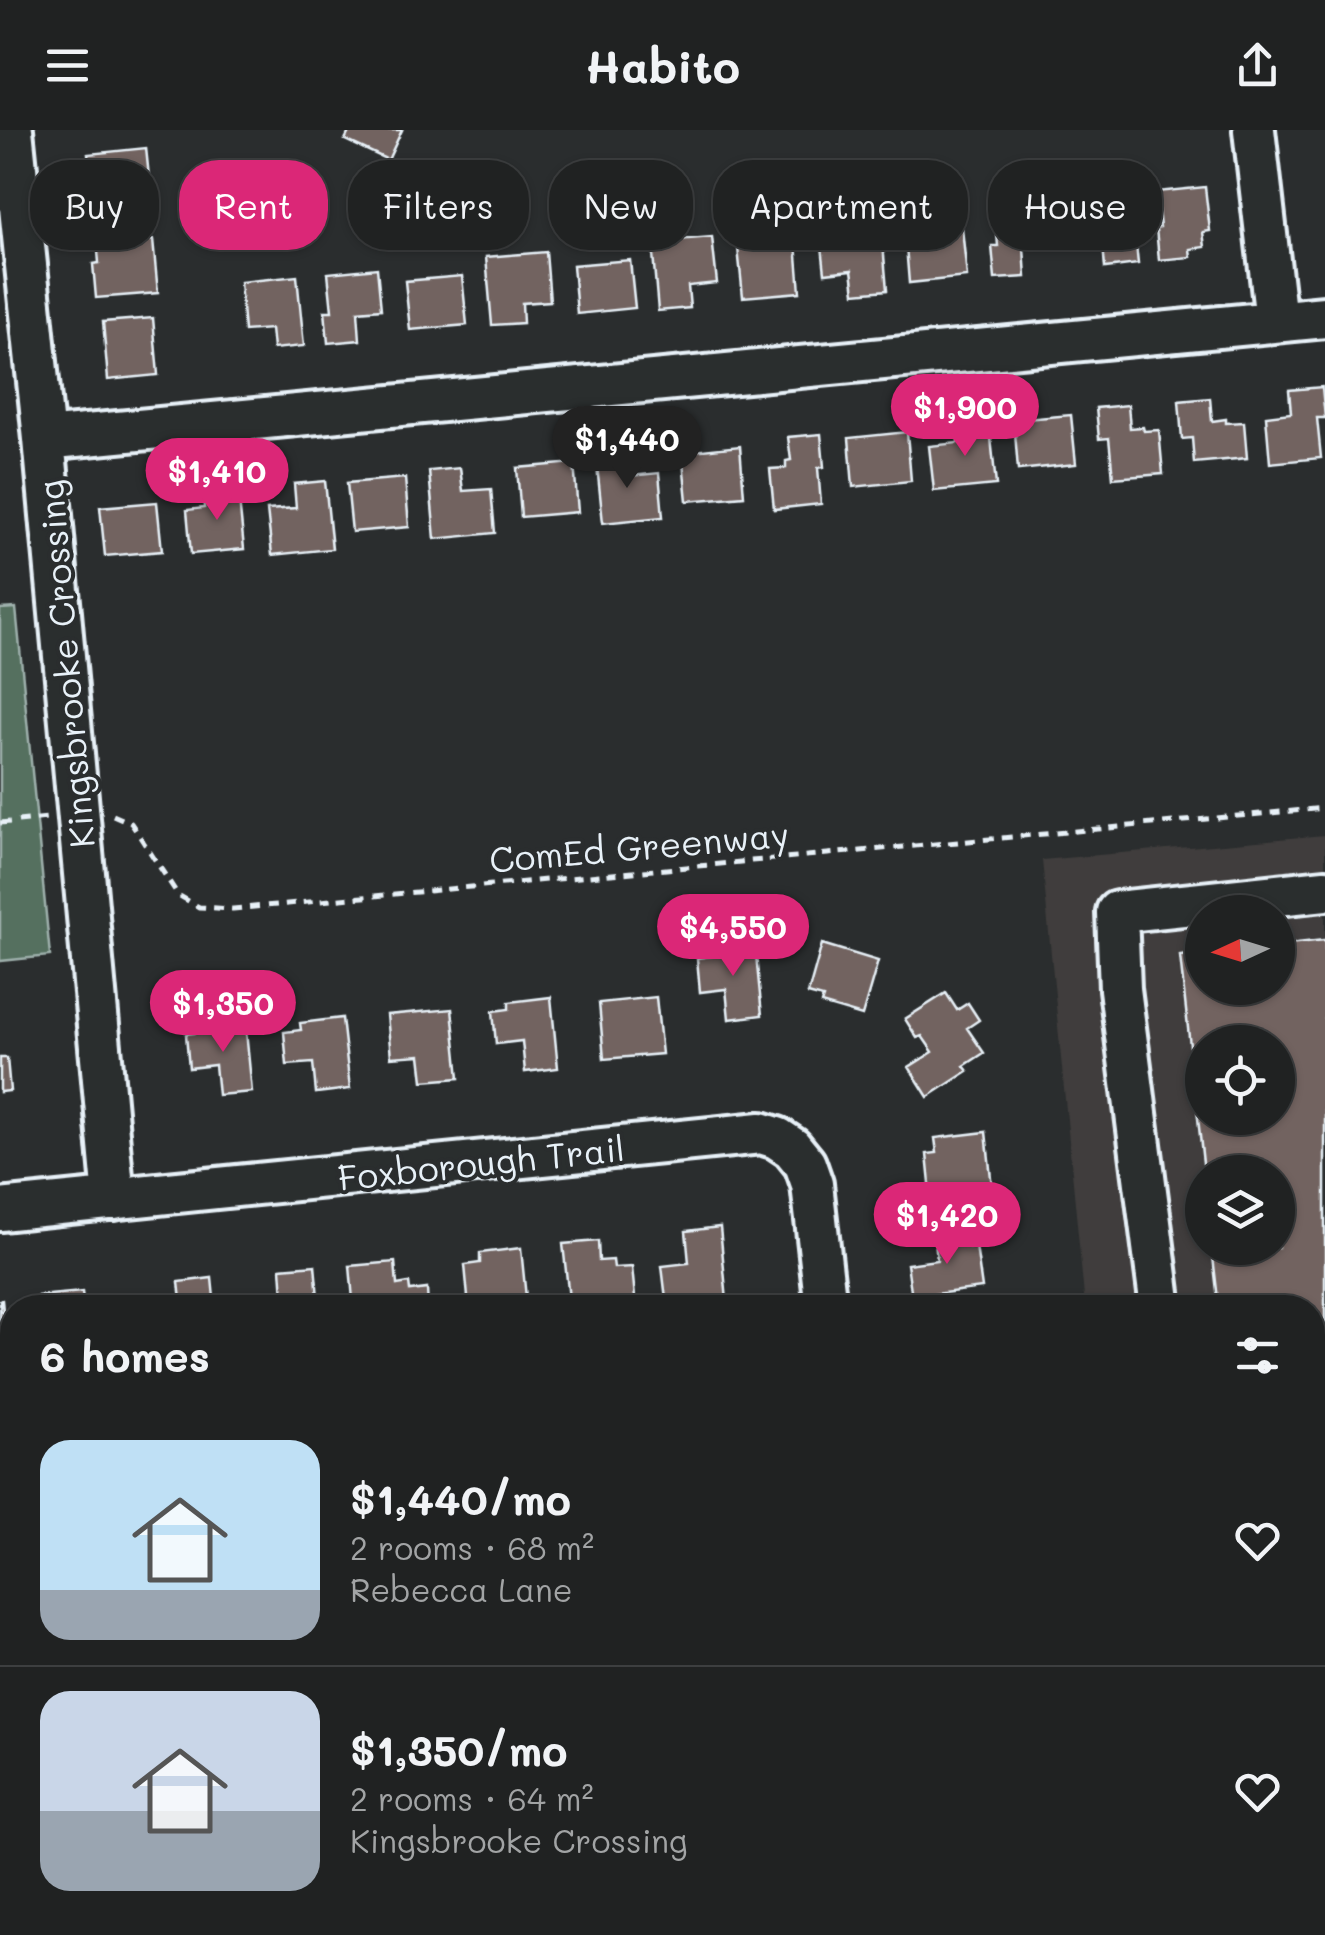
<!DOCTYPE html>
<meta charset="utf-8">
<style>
body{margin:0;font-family:Mali,sans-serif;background:#2d2f2f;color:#f1f3f6;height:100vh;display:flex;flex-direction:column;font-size:38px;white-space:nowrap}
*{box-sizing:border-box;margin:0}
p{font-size:32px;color:#a2a4a5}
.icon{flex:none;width:55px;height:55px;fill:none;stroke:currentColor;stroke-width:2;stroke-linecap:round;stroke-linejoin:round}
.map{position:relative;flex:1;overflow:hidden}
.drawer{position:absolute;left:0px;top:1165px;width:1325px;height:640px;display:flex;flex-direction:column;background:#202222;border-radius:40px 40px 0 0;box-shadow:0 2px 8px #0004,0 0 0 2px #3d3f40}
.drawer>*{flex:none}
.banner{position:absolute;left:30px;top:30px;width:1265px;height:90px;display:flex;gap:20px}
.needle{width:65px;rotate:266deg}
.buttons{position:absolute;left:1185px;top:765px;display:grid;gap:20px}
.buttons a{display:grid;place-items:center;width:110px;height:110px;border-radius:50%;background:#202222;box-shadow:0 2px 8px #0004,0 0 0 2px #3d3f40;font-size:50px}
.price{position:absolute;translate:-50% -85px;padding:0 22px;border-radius:35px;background:#db2777;color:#fff;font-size:32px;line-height:65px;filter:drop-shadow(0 2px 5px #0008)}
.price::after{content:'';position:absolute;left:50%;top:60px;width:30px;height:22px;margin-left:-15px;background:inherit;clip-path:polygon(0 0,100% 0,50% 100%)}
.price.current{background:#222;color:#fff}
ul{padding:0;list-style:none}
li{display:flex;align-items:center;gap:30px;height:250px;padding:0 40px}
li+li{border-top:2px solid #3d3f40}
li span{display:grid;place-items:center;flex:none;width:280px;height:200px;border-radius:30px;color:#555}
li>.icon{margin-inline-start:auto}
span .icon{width:120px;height:120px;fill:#fffc;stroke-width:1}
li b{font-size:42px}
h2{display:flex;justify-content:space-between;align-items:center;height:120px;padding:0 40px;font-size:42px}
.pill{padding:0 35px;border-radius:40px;background:#202222;box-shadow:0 2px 8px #0004,0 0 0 2px #3d3f40;font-size:35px;line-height:90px}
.pill.current{background:#db2777;color:#fff}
header{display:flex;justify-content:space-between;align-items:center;height:130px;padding:0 40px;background:#202222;font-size:45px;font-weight:700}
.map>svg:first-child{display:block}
</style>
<header><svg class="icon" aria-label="menu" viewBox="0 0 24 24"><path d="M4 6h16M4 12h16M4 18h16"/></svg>Habito<svg class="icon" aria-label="share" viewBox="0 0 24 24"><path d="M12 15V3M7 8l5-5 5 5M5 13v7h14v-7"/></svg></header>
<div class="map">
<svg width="1325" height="1805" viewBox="0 0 1325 1805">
<rect width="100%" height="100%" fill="#2a2d2e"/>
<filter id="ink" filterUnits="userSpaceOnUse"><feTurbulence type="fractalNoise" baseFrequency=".01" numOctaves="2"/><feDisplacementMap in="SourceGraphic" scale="20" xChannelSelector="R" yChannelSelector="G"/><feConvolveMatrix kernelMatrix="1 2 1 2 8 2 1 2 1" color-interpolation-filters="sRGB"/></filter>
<g filter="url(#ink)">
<path fill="#403e3d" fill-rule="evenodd" d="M1325,705V1805H1179L1175,1793L1312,1792V1178L1085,1177L1042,730ZM1202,782H1278V858H1202ZM1202,912H1278V988H1202ZM1202,1042H1278V1118H1202Z
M1144,1792L1145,1805H370L369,1793Z"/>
<path fill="#55705f" stroke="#9eb0ac" stroke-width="2.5" d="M16,478L50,826L0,831V479Z"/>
<path fill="#726460" stroke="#e8f1f8" stroke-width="2.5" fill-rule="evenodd" d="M350,0H402L388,30L345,10Z
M146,18L152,76L89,82L85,42L90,41L88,24Z
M1205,57L1210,101L1203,102L1205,117L1190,119L1191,127L1159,130L1156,98L1160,97L1156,62Z
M1131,66L1138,134L1105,138L1103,114L1075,117L1071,72Z
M1043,75L1047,116L1024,118L1026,147L995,149L992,116H998L995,80Z
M881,91L887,160L855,163L852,140L825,143L820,98Z
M962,98L967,147L909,153L905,103Z
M127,107L128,112L153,110L158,163L96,168L93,134L99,133L97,109Z
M712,107L717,153L688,156L690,178L658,181L652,112Z
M796,113L800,162L743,167L738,118Z
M546,122L550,171L522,173L523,193L492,195L486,127Z
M630,130L635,178L577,184L573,135Z
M377,138L381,179L358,181L360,210L328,213L325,181H332L328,143Z
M297,146L304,216L273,219L271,199L244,201L240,152Z
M462,146L467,195L410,200L405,151Z
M153,188L158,245L108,250L103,192Z
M1322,257L1325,288H1317L1321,328L1270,333L1266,286L1291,283L1289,260Z
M1210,268L1212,291L1226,289V293L1244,292L1247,328L1194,333L1192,308L1182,309L1179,271Z
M1128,275L1130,298L1143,297L1144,301L1159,300L1163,344L1113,348L1109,308L1099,309L1096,278Z
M1071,285L1076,334L1018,340L1014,290Z
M989,289L996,355L934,361L929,316L958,313L956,292Z
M907,302L911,351L853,357L849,308Z
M821,304L824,337L818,338L821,374L774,379L770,339L786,338V331L791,330L788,307Z
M740,316L744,366L687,371L682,322Z
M628,322L630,346L659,343L663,387L603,393L596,326Z
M574,333L578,382L521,387L517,338Z
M460,338L463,361L491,359L495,403L435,409L429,341Z
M405,348L409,397L352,402L347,353Z
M325,351L332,419L272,425L267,380L296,378L294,354Z
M238,359L244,419L191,424L187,380L204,378L203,362Z
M157,372L162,421L105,426L100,377Z
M1325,810V1669L1312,1670V1178H1219L1212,1118H1278V1042H1204L1180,826L1202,823V858H1278V815ZM1202,912H1278V988H1202Z
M822,814L878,831L862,886L821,874L823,868L808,864Z
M755,815L762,885L729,889L726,859L700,862L697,828L713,826V819Z
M946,863L957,880L968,873L979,890L967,898L984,923L964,936L968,941L928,967L909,937L933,922L922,906L917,908L905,889Z
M551,867L558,938L525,942L522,911L496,914L493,881L509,879V872Z
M656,867L662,924L604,929L599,873Z
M452,879L459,948L423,951L420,925L391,927L387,885Z
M342,888L350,959L316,963L313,933L287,935L284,902L301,900L300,893Z
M245,891L252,962L218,965L215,935L189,938L186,904L203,902L202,896Z
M0,928H7L10,961L0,962Z
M986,1002L992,1057L931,1064L927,1024L937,1023L935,1008Z
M720,1097L727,1171L683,1175L682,1168L666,1169L662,1136L689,1133L686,1101Z
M967,1100L969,1117L976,1116L982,1158L912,1167L907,1134L937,1130L934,1104Z
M598,1111L599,1131L613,1130L614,1138L632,1137L636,1178H570L563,1114Z
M521,1118L527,1178H469L465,1135L480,1133V1123Z
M395,1132L397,1155L409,1153L410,1161L427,1159L428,1178H367L366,1169L353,1170L350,1136Z
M315,1135L319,1178H252L251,1170L283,1167L281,1138Z
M212,1148L215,1178H150L149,1173L181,1170L179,1152Z
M82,1162L84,1178H38V1166Z
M0,1170H2L8,1233L0,1234Z
M12,1358V1413L1,1414L2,1421L0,1422V1359Z
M12,1624V1671L0,1672V1625Z"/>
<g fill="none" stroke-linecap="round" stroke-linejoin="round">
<defs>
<path id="minor" d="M12,0L44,309L114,1069
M1254,0L1276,191
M44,309L1325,187
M0,1080L761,1003L777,1008L792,1018L805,1034L812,1054L826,1178
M1161,1178L1120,859L1117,782L1325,760
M0,1508L12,1506
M1312,1780L1325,1779
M745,1792L746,1805
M1038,1792L1039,1805
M1102,1792L1129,1805
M529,1805L651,1792
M1256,1805L1271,1792"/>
</defs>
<use href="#minor" stroke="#e8f1f8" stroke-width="48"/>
<path stroke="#e8f1f8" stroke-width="5" stroke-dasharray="10 8" stroke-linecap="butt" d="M113,685L131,693L178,765L199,777L233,779L1325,678
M0,693L47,688"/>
<use href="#minor" stroke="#2a2d2e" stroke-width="40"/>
</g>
</g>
<g text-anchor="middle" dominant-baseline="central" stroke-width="8" stroke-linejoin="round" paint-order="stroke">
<g font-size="35" fill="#e8f1f8" stroke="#2a2d2e">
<text transform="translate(65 534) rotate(-95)">Kingsbrooke Crossing</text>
<text transform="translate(639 716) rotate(-5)">ComEd Greenway</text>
<text transform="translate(481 1032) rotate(-6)">Foxborough Trail</text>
</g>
</g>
</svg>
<div class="buttons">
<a><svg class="needle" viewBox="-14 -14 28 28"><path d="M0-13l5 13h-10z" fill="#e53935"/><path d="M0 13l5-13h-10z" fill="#a2a4a5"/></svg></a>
<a><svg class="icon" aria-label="locate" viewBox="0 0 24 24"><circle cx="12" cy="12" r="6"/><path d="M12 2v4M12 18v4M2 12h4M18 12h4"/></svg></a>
<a><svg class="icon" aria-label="layers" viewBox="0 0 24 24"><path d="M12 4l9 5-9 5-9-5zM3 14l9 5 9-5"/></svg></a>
</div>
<b class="price" style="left:965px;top:329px">$1,900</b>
<b class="price current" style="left:627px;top:361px">$1,440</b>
<b class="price" style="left:217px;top:393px">$1,410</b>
<b class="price" style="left:733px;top:849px">$4,550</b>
<b class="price" style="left:223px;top:925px">$1,350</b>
<b class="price" style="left:947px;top:1137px">$1,420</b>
<div class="banner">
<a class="pill">Buy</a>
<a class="pill current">Rent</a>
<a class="pill">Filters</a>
<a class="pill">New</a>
<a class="pill">Apartment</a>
<a class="pill">House</a>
</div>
<section class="drawer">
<h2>6 homes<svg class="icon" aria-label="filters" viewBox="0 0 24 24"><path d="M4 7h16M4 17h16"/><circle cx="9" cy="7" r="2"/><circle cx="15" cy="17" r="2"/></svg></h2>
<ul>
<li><span style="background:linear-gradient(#bfe0f5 75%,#9aa5b1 0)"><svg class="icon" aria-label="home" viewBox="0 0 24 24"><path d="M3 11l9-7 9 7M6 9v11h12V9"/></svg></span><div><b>$1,440/mo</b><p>2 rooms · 68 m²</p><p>Rebecca Lane</p></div><svg class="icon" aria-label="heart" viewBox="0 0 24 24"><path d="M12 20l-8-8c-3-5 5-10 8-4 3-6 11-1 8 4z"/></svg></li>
<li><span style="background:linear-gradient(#c9d6e8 60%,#9aa5b1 0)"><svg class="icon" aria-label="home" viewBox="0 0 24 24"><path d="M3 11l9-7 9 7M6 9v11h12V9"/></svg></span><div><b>$1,350/mo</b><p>2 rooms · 64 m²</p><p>Kingsbrooke Crossing</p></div><svg class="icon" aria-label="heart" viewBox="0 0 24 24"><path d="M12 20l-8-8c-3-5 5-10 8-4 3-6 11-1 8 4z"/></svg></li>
</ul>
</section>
</div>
